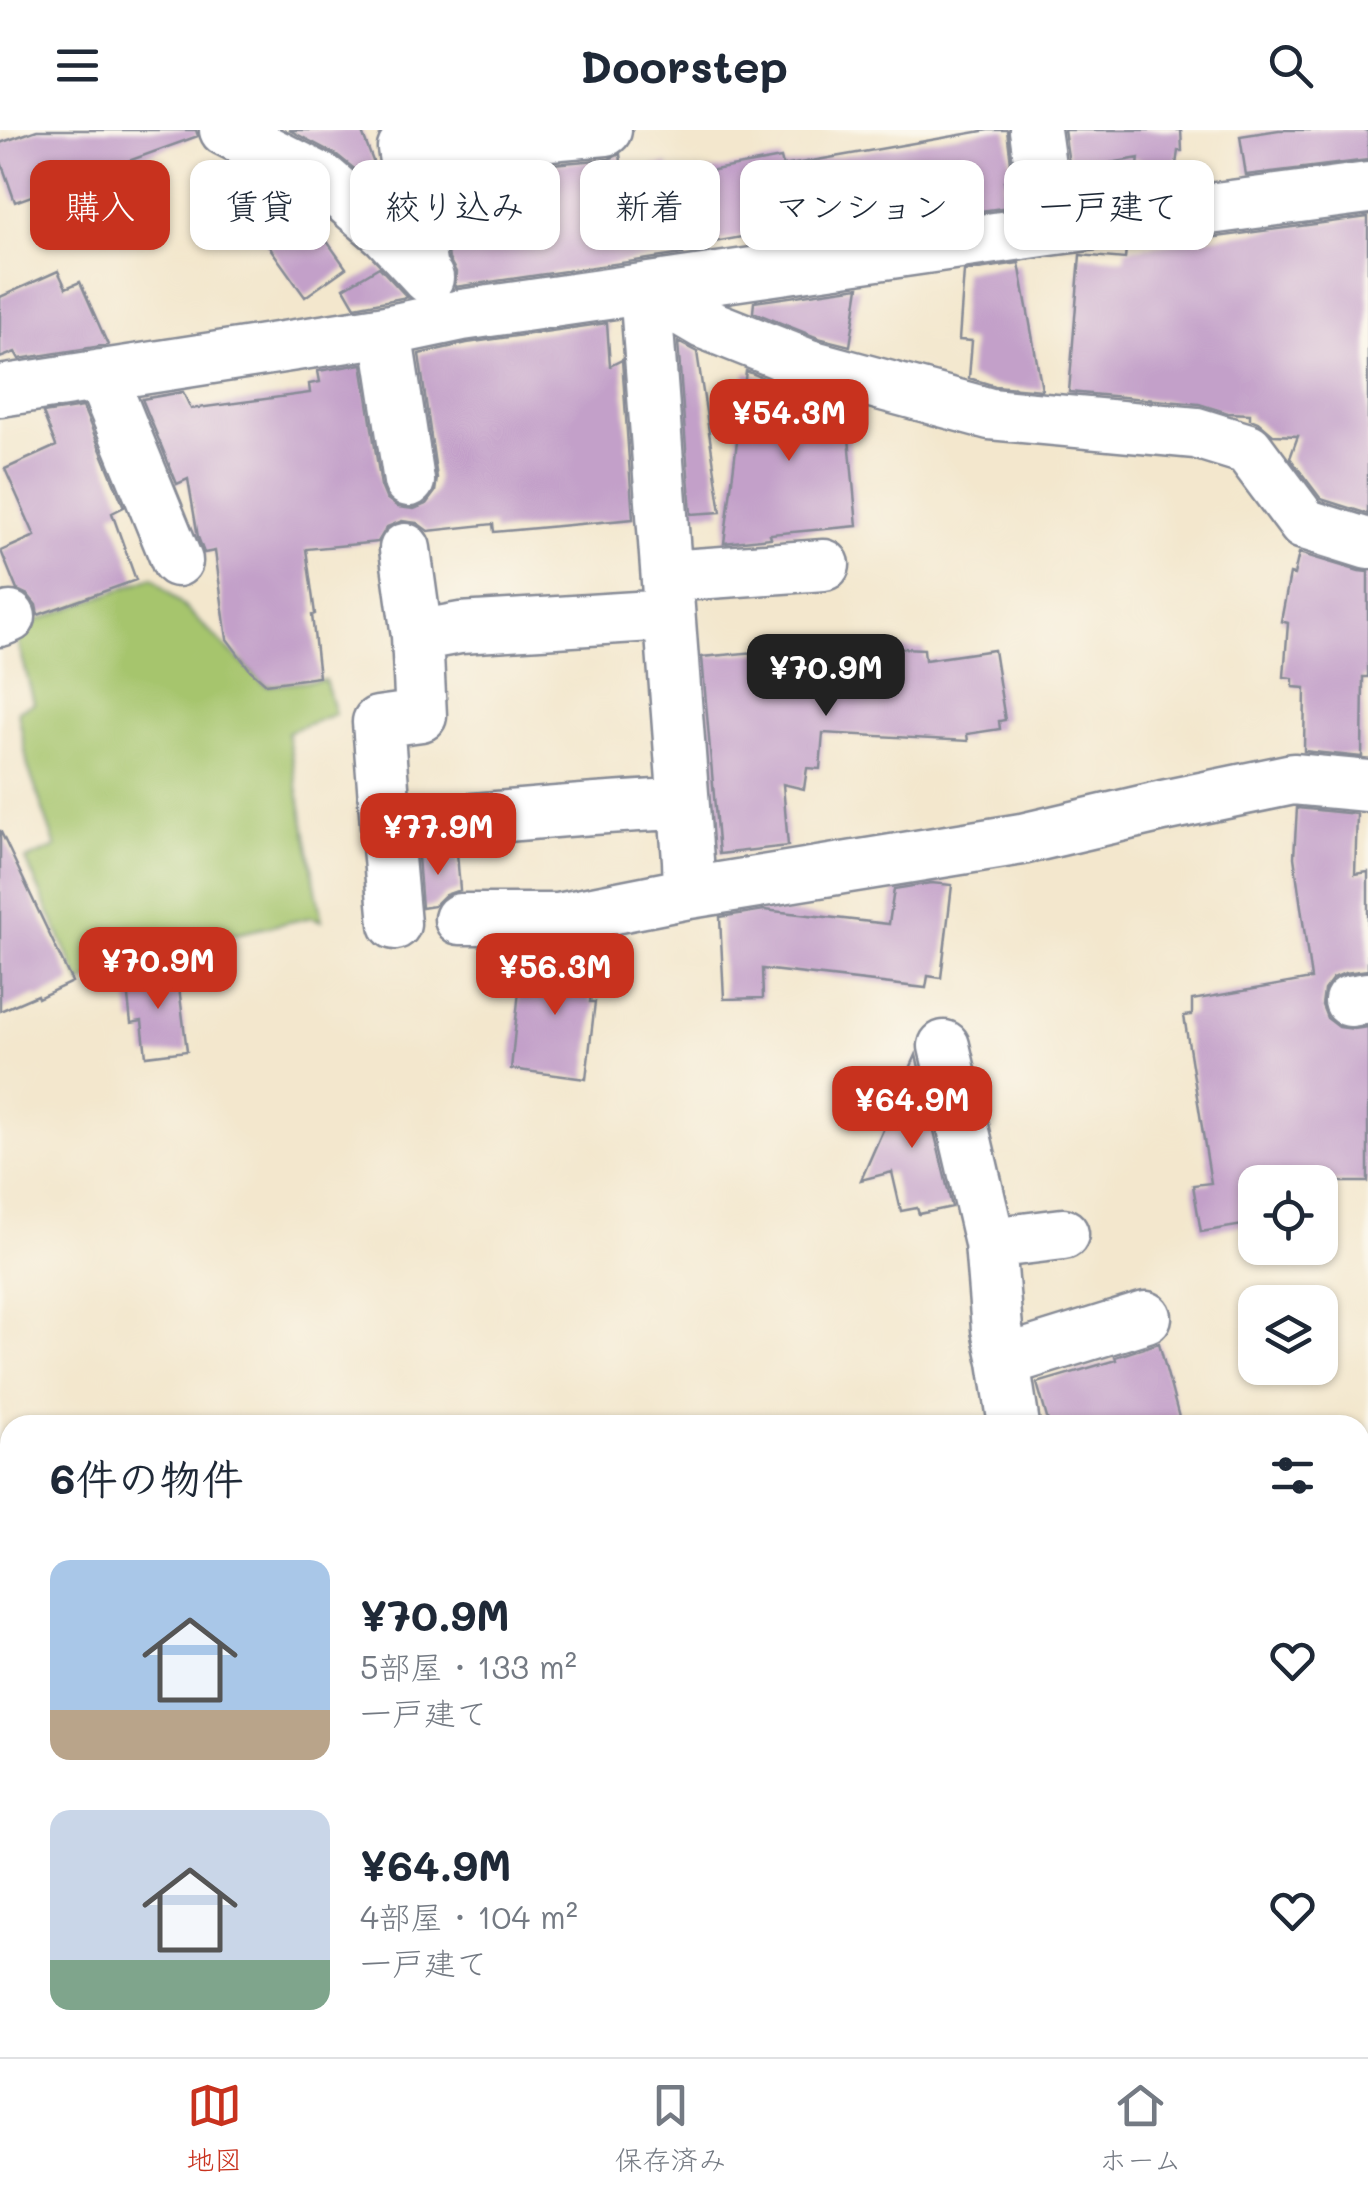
<!DOCTYPE html>
<html lang="ja">
<meta charset="utf-8">
<style>
body{margin:0;font-family:Mali,"Klee One",sans-serif;background:#f6f6f7;color:#1f2937;height:100vh;display:flex;flex-direction:column;font-size:38px;white-space:nowrap}
*{box-sizing:border-box;margin:0}
p{font-size:32px;color:#747a83}
.icon{flex:none;width:55px;height:55px;fill:none;stroke:currentColor;stroke-width:2;stroke-linecap:round;stroke-linejoin:round}
.map{position:relative;flex:1;overflow:hidden}
.details{position:absolute;left:0px;top:1285px;width:1370px;height:642px;display:flex;flex-direction:column;background:#fff;border-radius:30px 30px 0 0;box-shadow:0 2px 8px #0004}
.details>*{flex:none}
.top-card{position:absolute;left:30px;top:30px;width:1310px;height:90px;display:flex;gap:20px}
.fabs{position:absolute;left:1238px;top:1035px;display:grid;gap:20px}
.fabs a{display:grid;place-items:center;width:100px;height:100px;border-radius:20px;background:#fff;box-shadow:0 2px 8px #0004;font-size:50px}
.price{position:absolute;translate:-50% -85px;padding:0 22px;border-radius:20px;background:#c8321e;color:#fff;font-size:32px;line-height:65px;filter:drop-shadow(0 2px 5px #0008)}
.price::after{content:'';position:absolute;left:50%;top:60px;width:30px;height:22px;margin-left:-15px;background:inherit;clip-path:polygon(0 0,100% 0,50% 100%)}
.price.current{background:#222;color:#fff}
ul{padding:0;list-style:none}
li{display:flex;align-items:center;gap:30px;height:250px;padding:0 50px}
li span{display:grid;place-items:center;flex:none;width:280px;height:200px;border-radius:20px;color:#555}
li>.icon{margin-inline-start:auto}
span .icon{width:120px;height:120px;fill:#fffc;stroke-width:1}
li b{font-size:42px}
h2{display:flex;justify-content:space-between;align-items:center;height:120px;padding:0 50px;font-size:42px}
.tag{padding:0 35px;border-radius:20px;background:#fff;box-shadow:0 2px 8px #0004;font-size:35px;line-height:90px}
.tag.current{background:#c8321e;color:#fff}
header{display:flex;justify-content:space-between;align-items:center;height:130px;padding:0 50px;background:#fff;font-size:45px;font-weight:700}
.dock{display:flex;justify-content:space-around;align-items:center;height:140px;border-top:2px solid #e0e1e3;background:#fff;font-size:28px;color:#747a83}
.dock a{display:grid;justify-items:center;gap:5px}
.dock .current{color:#c8321e}
.map>svg:first-child{display:block}
</style>
<header><svg class="icon" aria-label="menu" viewBox="0 0 24 24"><path d="M4 6h16M4 12h16M4 18h16"/></svg>Doorstep<svg class="icon" aria-label="search" viewBox="0 0 24 24"><circle cx="10" cy="10" r="6"/><path d="M15 15l6 6"/></svg></header>
<div class="map">
<svg width="1368" height="1927" viewBox="0 0 1368 1927">
<rect width="100%" height="100%" fill="#fbf7ec"/>
<filter id="ink" filterUnits="userSpaceOnUse"><feTurbulence type="fractalNoise" baseFrequency=".01" numOctaves="2"/><feDisplacementMap in="SourceGraphic" scale="20" xChannelSelector="R" yChannelSelector="G"/><feConvolveMatrix kernelMatrix="1 2 1 2 8 2 1 2 1" color-interpolation-filters="sRGB"/></filter>
<filter id="wash" filterUnits="userSpaceOnUse"><feTurbulence type="fractalNoise" baseFrequency=".0048" numOctaves="4" result="noise"/><feDisplacementMap in="SourceGraphic" scale="40" xChannelSelector="R" yChannelSelector="G"/><feGaussianBlur stdDeviation="2.25" result="paint"/><feColorMatrix in="noise" values="0 0 0 0 0 0 0 0 0 0 0 0 0 0 0 0 0 1.4 0 .05"/><feComposite in="paint" operator="in"/></filter>
<g filter="url(#wash)">
<rect width="100%" height="100%" fill="#f3e7cd"/>
<path fill="#ebd1eb" d="M1368,1640V1927H1036L1055,1918H1360V1643Z"/>
<path fill="#a6c56d" stroke="#607a66" stroke-width="2.5" d="M153,447L266,556L325,550L335,584L287,602L322,791L312,787L177,817L106,838L81,854L26,730L56,717L28,637L18,581L34,573L15,499Z"/>
<g id="blocks">
<path fill="#c3a0c9" d="M37,0H196L198,6L15,72L0,29V13Z
M289,0H361L378,44L367,49L337,25Z
M988,0H1007L1013,49L1004,51L1009,77L762,112L763,103L682,118L683,124L455,157L456,142L449,129L436,44L609,29L620,24L622,40L668,34L670,48L781,28L783,36Z
M1064,0H1181L1182,21H1178L1173,55L1135,60L1139,28L1070,40Z
M1279,0H1368V30L1246,45L1240,6Z
M287,64L297,69L346,138L305,167L250,90Z
M1368,87V384L1321,369L1290,328L1298,306L1273,305L1258,292L1250,289V284L1228,283L1199,274L1069,262L1080,125L1125,129L1126,119Z
M1019,133L1042,260L995,256L969,248L972,211L959,210L964,141Z
M379,137L407,167L355,177L344,158Z
M58,141L66,158L80,152L108,215L19,229L15,222L0,228V167Z
M859,157L850,216L818,208L753,182L754,172Z
M607,193L610,236L622,230L633,389L494,402L493,394L428,401L417,393L402,391L387,397L378,412L306,419L315,484L312,485L319,547L266,554L250,540L227,509L215,421L204,423L198,407L188,349L177,354L142,269L183,262L191,279L310,263L309,254L320,252L318,241L362,234L381,356L386,368L398,377L414,379L426,374L435,362L437,348L419,224L467,213Z
M678,212L697,222L721,382L691,384Z
M746,241L799,262L846,275L857,396L770,404L771,408L724,413Z
M83,277L124,377L112,383L136,450L38,485L36,475L28,465L17,460L1,421L35,406L5,339L56,316L43,283Z
M1299,423L1359,441L1368,442V547H1363L1362,627L1304,621L1305,558L1293,557V548L1284,547L1288,493L1281,491L1290,444L1294,445Z
M833,515L924,519L925,530L994,520L1005,590L999,591L1000,599L967,604L968,611L823,603L820,639L807,638L804,659L783,654L788,716L719,724L702,527Z
M1297,678L1357,684L1355,744L1368,742V840L1345,843L1333,848L1324,860L1322,875L1327,888L1339,897L1354,899L1368,897V1052H1255V1093L1201,1102L1193,1055L1211,1053L1184,886L1192,885V870L1311,849L1294,727Z
M0,700L72,852L38,868L37,865L0,881Z
M457,723L460,760L445,765L434,776L422,778L418,727Z
M931,753L952,755L941,848L928,846L926,858L762,839L763,868L724,869L720,787L764,780L889,794L894,759Z
M547,824L595,829L590,872H595L586,949L511,939L521,841L545,843Z
M177,842L187,921L146,926L142,891L131,893L126,849Z
M916,925L952,1077L919,1084L917,1078L901,1081L892,1042L861,1050Z
M1159,1213L1181,1295H1049L1037,1253L1116,1230L1115,1227Z"/>
</g>
</g>
<g filter="url(#ink)">
<use href="#blocks" fill-opacity="0" stroke="#878b96" stroke-width="2.5"/>
<g fill="none" stroke-linecap="round" stroke-linejoin="round">
<defs>
<path id="minor" d="M225,0L324,50L386,103L428,148
M1035,0L1049,100
M422,140L403,18L606,0
M645,159L703,193L809,235L990,284L1196,303L1248,319L1304,394L1368,414
M645,159L688,730L689,763
M386,201L409,351
M101,245L177,431
M0,261L386,201L462,185L1049,100L1368,58
M405,419L417,506
M667,446L824,435
M668,485L460,498L417,506L421,586L378,592L386,695C485,690 584,677 683,674
M0,491L10,487
M386,695L395,794
M460,789H558L689,763L1022,709L1163,676L1293,649L1368,656
M1350,871L1368,868
M944,916L990,1113L997,1199L1004,1231
M990,1113L1063,1104
M1014,1295L1004,1231L1146,1187
M0,1377L10,1375
M1360,1401L1368,1400"/>
</defs>
<use href="#minor" stroke="#878b96" stroke-width="55"/>
<use href="#minor" stroke="#fff" stroke-width="50"/>
</g>
</g>
</svg>
<div class="fabs">
<a><svg class="icon" aria-label="locate" viewBox="0 0 24 24"><circle cx="12" cy="12" r="6"/><path d="M12 2v4M12 18v4M2 12h4M18 12h4"/></svg></a>
<a><svg class="icon" aria-label="layers" viewBox="0 0 24 24"><path d="M12 4l9 5-9 5-9-5zM3 14l9 5 9-5"/></svg></a>
</div>
<b class="price" style="left:789px;top:334px">¥54.3M</b>
<b class="price current" style="left:826px;top:589px">¥70.9M</b>
<b class="price" style="left:438px;top:748px">¥77.9M</b>
<b class="price" style="left:158px;top:882px">¥70.9M</b>
<b class="price" style="left:555px;top:888px">¥56.3M</b>
<b class="price" style="left:912px;top:1021px">¥64.9M</b>
<div class="top-card">
<a class="tag current">購入</a>
<a class="tag">賃貸</a>
<a class="tag">絞り込み</a>
<a class="tag">新着</a>
<a class="tag">マンション</a>
<a class="tag">一戸建て</a>
</div>
<section class="details">
<h2>6件の物件<svg class="icon" aria-label="filters" viewBox="0 0 24 24"><path d="M4 7h16M4 17h16"/><circle cx="9" cy="7" r="2"/><circle cx="15" cy="17" r="2"/></svg></h2>
<ul>
<li><span style="background:linear-gradient(#a9c7e8 75%,#b9a48a 0)"><svg class="icon" aria-label="home" viewBox="0 0 24 24"><path d="M3 11l9-7 9 7M6 9v11h12V9"/></svg></span><div><b>¥70.9M</b><p>5部屋 · 133 m²</p><p>一戸建て</p></div><svg class="icon" aria-label="heart" viewBox="0 0 24 24"><path d="M12 20l-8-8c-3-5 5-10 8-4 3-6 11-1 8 4z"/></svg></li>
<li><span style="background:linear-gradient(#c9d6e8 75%,#7fa58c 0)"><svg class="icon" aria-label="home" viewBox="0 0 24 24"><path d="M3 11l9-7 9 7M6 9v11h12V9"/></svg></span><div><b>¥64.9M</b><p>4部屋 · 104 m²</p><p>一戸建て</p></div><svg class="icon" aria-label="heart" viewBox="0 0 24 24"><path d="M12 20l-8-8c-3-5 5-10 8-4 3-6 11-1 8 4z"/></svg></li>
</ul>
</section>
</div>
<nav class="dock">
<a class="current"><svg class="icon" aria-label="map" viewBox="0 0 24 24"><path d="M3 6l6-2 6 2 6-2v14l-6 2-6-2-6 2zM9 4v14M15 6v14"/></svg>地図</a>
<a><svg class="icon" aria-label="saved" viewBox="0 0 24 24"><path d="M7 4h10v16l-5-4-5 4z"/></svg>保存済み</a>
<a><svg class="icon" aria-label="home" viewBox="0 0 24 24"><path d="M3 11l9-7 9 7M6 9v11h12V9"/></svg>ホーム</a>
</nav>
